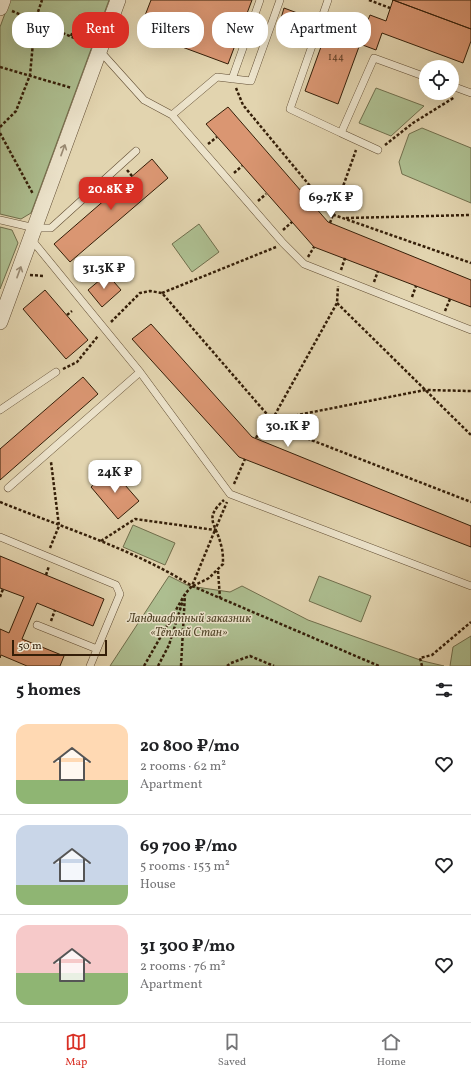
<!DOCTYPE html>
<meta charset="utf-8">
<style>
body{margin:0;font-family:Vollkorn,serif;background:#f2f2f2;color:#202124;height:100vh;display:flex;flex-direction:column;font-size:15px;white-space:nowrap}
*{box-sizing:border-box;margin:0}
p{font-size:13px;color:#757577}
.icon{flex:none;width:22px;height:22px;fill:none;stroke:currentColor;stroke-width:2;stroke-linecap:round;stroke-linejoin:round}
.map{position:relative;height:666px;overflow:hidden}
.panel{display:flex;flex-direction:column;background:#fff;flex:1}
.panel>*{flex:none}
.hud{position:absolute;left:12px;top:12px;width:447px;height:36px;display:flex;gap:8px}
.controls{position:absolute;left:419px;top:60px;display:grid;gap:8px}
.controls a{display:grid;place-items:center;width:40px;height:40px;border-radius:50%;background:#fff;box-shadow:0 4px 16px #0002;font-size:20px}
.scale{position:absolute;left:12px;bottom:10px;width:95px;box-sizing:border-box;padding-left:4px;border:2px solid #341e08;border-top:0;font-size:11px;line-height:14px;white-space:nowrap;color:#341e08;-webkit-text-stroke:3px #ece3cb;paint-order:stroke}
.price{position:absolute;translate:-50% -34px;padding:0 9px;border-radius:8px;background:#fff;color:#222;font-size:13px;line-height:26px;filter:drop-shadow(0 1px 2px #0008)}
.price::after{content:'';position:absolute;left:50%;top:24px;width:12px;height:9px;margin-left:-6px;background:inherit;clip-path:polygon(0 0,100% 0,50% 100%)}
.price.on{background:#d93025;color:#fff}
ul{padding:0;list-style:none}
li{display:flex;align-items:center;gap:12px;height:100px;padding:0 16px}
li+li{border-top:1px solid #e0e0e0}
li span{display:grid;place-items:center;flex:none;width:112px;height:80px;border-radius:12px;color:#555}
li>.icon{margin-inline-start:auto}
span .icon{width:48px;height:48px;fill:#fffc;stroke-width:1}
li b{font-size:17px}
h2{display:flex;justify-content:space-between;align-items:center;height:48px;padding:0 16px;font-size:17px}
.pill{padding:0 14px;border-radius:16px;background:#fff;box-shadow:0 4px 16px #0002;font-size:14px;line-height:36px}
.pill.on{background:#d93025;color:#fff}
.tabs{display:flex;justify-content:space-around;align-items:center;height:56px;border-top:1px solid #e0e0e0;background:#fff;font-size:11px;color:#757577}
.tabs a{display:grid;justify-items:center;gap:2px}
.tabs .on{color:#d93025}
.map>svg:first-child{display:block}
</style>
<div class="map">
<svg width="471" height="666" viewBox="0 0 471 666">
<rect width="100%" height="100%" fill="#e2d4af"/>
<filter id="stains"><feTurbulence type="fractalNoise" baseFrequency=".005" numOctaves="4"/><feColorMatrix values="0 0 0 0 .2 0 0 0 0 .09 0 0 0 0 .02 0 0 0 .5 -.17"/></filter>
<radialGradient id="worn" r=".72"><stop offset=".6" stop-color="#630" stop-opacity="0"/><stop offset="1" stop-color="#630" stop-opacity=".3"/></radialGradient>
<path fill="#adbe90" stroke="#706e4c" d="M10,0H109L31,213L21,219L0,214V27Z
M376,88L424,106L391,136L359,123Z
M422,128L471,148V203L402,174L399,162L409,134Z
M199,224L219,252L192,272L172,244Z
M0,227L12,230L18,243L0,289Z
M133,525L175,543L165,565L123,547Z
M169,576L189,586L230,592L242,586L308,620L423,661L444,666H110Z
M319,576L371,596L361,622L309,601Z
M471,636V666H450L453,647Z"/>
<path fill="#da9672" stroke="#341e08" d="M151,0H252L228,64L139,31Z
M392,0H471V29L393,0Z
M393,0L471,29V41L463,63L382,33L376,50L360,44L338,104L305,91L326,33L345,40L350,25L364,30L370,15L386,21Z
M284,8L300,14L294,30L279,25Z
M228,107L328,222L471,280V307L314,247L206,124Z
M152,159L168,178L70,262L54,244Z
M107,274L121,290L102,307L88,290Z
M45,290L88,340L66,359L23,309Z
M151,324L252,437L471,526V547L239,457L132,339Z
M83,377L98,394L0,480V449Z
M111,469L139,501L118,519L91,487Z
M0,556L104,599L93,626L37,603L22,639L64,656L60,666H27L1,655L0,658V629L9,633L24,597L0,588Z"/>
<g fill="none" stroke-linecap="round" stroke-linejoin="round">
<defs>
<path id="lane" d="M328,0L290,109L341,133L374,58L426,77
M99,50L144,100L172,115L283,243L304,264L471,330
M232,79L260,0
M452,86L471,93
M172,115L217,77L251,81L280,0
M341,133L378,150
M0,220L35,228H51L136,151
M31,239L140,372L230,494L471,586
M0,410L56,372
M8,488L140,372
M0,537L116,585L120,594L90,666
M37,625L97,649"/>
<path id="street" d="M0,8L3,0
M0,322L118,0"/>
</defs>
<use href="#lane" stroke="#604c32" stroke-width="8"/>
<use href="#street" stroke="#604c32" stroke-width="16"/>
<path stroke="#341e08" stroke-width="2.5" stroke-dasharray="3 2" stroke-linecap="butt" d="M369,0L390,8
M12,11L88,44
M71,36L81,13
M0,67L72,88
M236,88L243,105L334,215L471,263
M0,127L16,111L30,75L35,21L42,0
M0,133L33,194
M208,144L217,137
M385,145L413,123L455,97
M127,170L132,176
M234,173L242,166
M258,201L266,194
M346,218L471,215
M330,223L356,150
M283,230L292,222
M308,257L314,247
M341,270L345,258
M30,275L44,276
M374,282L378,271
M162,293L276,247
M412,297L416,286
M337,303L471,435
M445,311L450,299
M67,315L72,311
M111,322L140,293L150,291L162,293L272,420L425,390L471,391
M63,369L77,362L98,336
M272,420L288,431L471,502
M256,438L261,429L272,420L337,303L338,286
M234,484L245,459
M0,502C64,528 133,549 192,586L379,666
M101,541L135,519L215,530L227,502
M50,548L59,526L51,462
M218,571L220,598
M46,575L49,566
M193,586L209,578L223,564C223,558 223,551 221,545C216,523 203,519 224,500
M0,597L3,589
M51,621L55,610
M144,666L185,594L192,586L215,530
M158,666L169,645L183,600
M181,666L185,594
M227,666L231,663L250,656L274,666
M422,666L420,658L432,655L471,622"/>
<use href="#lane" stroke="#ece3cb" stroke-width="7"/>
<use href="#street" stroke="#ece3cb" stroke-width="15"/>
</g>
<defs><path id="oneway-shaft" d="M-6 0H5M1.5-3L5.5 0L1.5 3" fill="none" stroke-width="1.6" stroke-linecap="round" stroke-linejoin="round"/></defs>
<g stroke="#998a73">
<use href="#oneway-shaft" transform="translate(63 150) rotate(-70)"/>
<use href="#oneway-shaft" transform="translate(19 272) rotate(-70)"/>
</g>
<g text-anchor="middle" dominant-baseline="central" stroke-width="3" stroke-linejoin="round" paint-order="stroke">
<g font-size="10" fill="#5e3c22">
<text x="336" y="57">144</text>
</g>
<g font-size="12" font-style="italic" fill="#52462a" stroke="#ece3cb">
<text x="189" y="619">Ландшафтный заказник<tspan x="189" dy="14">«Тёплый Стан»</tspan></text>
</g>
</g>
<rect width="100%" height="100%" filter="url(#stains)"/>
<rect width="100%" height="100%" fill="url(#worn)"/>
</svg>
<div class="controls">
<a><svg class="icon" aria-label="locate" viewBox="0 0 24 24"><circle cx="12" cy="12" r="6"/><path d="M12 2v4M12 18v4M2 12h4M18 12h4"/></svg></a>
</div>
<div class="scale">50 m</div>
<b class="price on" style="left:111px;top:211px">20.8K ₽</b>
<b class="price" style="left:331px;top:219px">69.7K ₽</b>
<b class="price" style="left:104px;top:290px">31.3K ₽</b>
<b class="price" style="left:288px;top:448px">30.1K ₽</b>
<b class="price" style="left:115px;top:494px">24K ₽</b>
<div class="hud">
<a class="pill">Buy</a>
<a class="pill on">Rent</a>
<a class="pill">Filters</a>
<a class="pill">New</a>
<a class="pill">Apartment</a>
</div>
</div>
<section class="panel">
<h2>5 homes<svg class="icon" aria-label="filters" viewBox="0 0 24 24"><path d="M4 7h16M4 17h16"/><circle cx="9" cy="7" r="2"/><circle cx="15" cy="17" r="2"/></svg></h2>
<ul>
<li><span style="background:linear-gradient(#ffd9b3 70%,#8fb573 0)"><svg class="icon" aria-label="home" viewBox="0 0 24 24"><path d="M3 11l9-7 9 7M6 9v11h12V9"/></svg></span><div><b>20 800 ₽/mo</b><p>2 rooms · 62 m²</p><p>Apartment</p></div><svg class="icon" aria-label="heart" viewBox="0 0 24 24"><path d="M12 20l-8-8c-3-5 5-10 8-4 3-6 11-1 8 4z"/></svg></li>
<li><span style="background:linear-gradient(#c9d6e8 75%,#8fb573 0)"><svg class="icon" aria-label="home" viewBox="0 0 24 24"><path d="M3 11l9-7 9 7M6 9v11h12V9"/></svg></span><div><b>69 700 ₽/mo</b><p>5 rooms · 153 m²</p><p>House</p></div><svg class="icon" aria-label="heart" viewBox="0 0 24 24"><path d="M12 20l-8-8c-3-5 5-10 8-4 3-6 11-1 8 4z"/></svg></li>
<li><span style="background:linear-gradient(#f6c9c9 60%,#8fb573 0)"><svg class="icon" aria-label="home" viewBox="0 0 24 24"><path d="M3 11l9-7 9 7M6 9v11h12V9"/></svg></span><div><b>31 300 ₽/mo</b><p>2 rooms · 76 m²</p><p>Apartment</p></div><svg class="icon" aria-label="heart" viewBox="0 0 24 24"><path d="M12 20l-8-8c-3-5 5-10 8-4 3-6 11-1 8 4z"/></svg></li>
</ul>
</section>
<nav class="tabs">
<a class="on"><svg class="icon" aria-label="map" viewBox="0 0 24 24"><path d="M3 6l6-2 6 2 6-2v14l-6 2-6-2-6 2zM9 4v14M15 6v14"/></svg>Map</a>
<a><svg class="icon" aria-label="saved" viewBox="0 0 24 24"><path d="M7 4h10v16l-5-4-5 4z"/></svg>Saved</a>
<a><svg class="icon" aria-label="home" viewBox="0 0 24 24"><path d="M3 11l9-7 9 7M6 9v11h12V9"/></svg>Home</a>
</nav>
